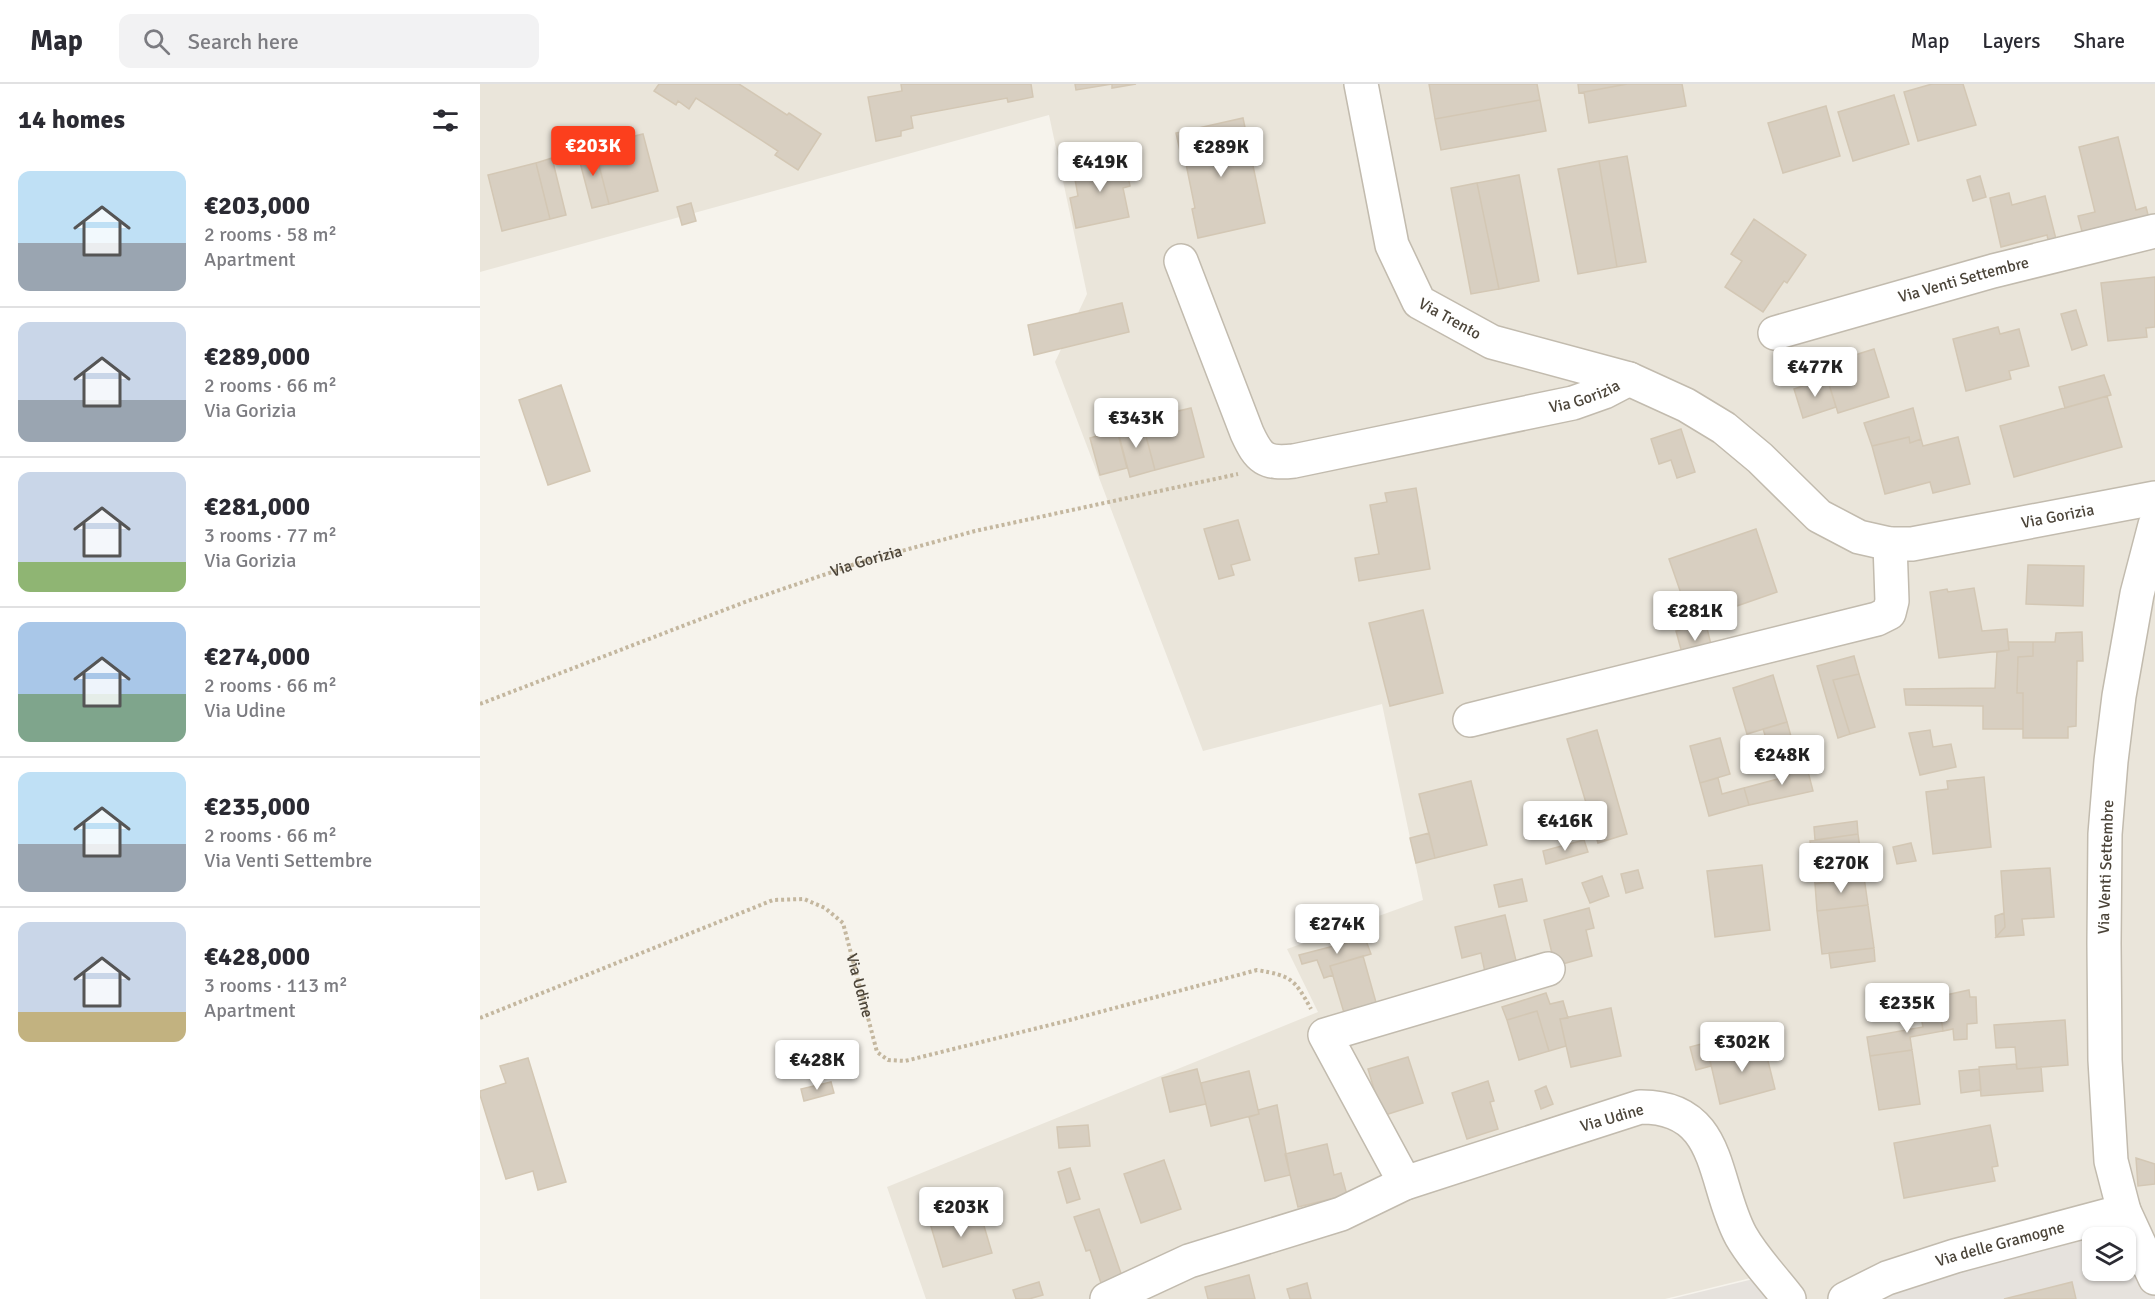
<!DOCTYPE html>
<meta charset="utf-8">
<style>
body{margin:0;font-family:Signika,sans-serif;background:#f2f2f3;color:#2b2b33;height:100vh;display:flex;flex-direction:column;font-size:22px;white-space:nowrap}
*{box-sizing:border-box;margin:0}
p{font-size:20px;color:#7c7c81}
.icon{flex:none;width:33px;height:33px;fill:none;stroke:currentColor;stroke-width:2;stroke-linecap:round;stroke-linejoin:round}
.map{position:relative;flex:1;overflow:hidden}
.sheet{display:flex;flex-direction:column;background:#fff;width:480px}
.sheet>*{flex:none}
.tools{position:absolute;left:1602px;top:1143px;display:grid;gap:12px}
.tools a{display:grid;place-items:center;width:54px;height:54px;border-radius:12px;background:#fff;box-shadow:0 2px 4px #0004;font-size:30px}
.price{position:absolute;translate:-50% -51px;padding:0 14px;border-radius:6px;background:#fff;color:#222;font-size:20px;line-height:39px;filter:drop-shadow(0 2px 3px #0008)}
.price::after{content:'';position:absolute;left:50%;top:36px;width:18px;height:14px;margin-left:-9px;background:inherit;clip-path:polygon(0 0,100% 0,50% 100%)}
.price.active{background:#fc3f1d;color:#fff}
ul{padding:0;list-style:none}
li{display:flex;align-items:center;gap:18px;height:150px;padding:0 18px}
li+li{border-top:2px solid #e1e1e2}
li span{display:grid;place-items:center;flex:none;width:168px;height:120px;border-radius:12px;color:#555}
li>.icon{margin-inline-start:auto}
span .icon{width:72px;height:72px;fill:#fffc;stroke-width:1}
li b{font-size:26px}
h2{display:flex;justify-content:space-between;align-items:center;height:72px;padding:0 18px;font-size:26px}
header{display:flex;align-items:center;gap:36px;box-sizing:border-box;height:84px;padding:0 30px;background:#fff;border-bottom:2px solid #e1e1e2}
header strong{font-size:28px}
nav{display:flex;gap:33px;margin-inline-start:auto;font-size:21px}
.search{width:420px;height:54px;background:#f2f2f3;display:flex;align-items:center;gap:15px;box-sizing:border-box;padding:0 21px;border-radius:12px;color:#7c7c81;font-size:22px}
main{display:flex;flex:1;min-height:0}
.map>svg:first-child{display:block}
</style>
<header>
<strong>Map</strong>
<div class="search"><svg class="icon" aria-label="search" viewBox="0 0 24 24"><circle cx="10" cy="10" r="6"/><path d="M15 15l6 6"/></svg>Search here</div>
<nav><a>Map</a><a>Layers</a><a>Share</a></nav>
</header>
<main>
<section class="sheet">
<h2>14 homes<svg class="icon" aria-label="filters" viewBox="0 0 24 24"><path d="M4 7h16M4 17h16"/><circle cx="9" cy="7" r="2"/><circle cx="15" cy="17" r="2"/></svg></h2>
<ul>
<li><span style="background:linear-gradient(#bfe0f5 60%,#9aa5b1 0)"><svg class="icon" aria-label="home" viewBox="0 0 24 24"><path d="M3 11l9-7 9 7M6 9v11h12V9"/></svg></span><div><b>€203,000</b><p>2 rooms · 58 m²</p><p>Apartment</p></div></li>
<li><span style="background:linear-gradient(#c9d6e8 65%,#9aa5b1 0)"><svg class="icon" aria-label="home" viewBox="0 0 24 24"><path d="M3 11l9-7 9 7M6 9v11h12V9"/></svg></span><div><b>€289,000</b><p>2 rooms · 66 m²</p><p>Via Gorizia</p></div></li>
<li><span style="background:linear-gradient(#c9d6e8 75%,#8fb573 0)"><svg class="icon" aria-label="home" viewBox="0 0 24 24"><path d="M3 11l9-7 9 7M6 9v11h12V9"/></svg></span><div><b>€281,000</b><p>3 rooms · 77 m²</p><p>Via Gorizia</p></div></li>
<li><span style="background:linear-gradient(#a9c7e8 60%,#7fa58c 0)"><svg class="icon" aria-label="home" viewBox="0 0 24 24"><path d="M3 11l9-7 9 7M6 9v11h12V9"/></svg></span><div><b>€274,000</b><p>2 rooms · 66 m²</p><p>Via Udine</p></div></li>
<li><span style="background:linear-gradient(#bfe0f5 60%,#9aa5b1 0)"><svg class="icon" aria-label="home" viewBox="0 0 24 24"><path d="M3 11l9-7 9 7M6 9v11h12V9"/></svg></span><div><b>€235,000</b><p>2 rooms · 66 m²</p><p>Via Venti Settembre</p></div></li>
<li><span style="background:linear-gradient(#c9d6e8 75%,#c2b280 0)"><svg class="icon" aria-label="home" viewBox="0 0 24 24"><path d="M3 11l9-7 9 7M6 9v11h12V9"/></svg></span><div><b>€428,000</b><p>3 rooms · 113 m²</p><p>Apartment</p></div></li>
</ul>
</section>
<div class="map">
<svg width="1675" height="1215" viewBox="0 0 1675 1215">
<rect width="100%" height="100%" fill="#f6f3ec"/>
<path fill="#eae5da" d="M0,0H1675V1190L1645,1125L1362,1215H1310L1291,1189L1185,1215H446L407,1103L838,928L807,865L943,816L902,620L723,667L575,278L607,210L569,31L0,188Z"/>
<path fill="#e6e2dd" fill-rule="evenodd" d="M1644,1128L1675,1196V1215H1367ZM1612,1154H1646V1186H1612Z
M1290,1191L1308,1215H1191Z"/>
<path fill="#d8cfc1" stroke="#d3c7b4" stroke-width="1.5" d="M179,0H259L307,31L309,29L341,50L318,86L295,71L298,67L216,14L209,25L198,17L196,21L174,7Z
M421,0H551L553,13L528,18L527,14L431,32L433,44L421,47V52L396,57L388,13L422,7Z
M595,0H656L632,4V0L596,6Z
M949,0H1057L1060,16L955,35Z
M1098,0H1147L1099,9Z
M1147,0H1202L1206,22L1109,39L1104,8Z
M1452,0H1483L1496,41L1438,57L1424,8Z
M1414,11L1429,60L1373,77L1358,28Z
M1060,16L1066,47L961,66L955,35Z
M1346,22L1360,72L1303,89L1288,39Z
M763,34L785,139L718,154L712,125L715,124L705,75L702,76L696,49Z
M163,50L178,107L129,120L114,62Z
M1638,53L1656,126L1666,123L1671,142L1605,159L1598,132L1615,128L1599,63Z
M114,62L129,120L112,124L97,67Z
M1147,72L1166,178L1137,183L1119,77Z
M644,73L650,102L643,104L649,133L596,144L590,114L598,112L593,84Z
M72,74L86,131L70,135L56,79Z
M1119,77L1137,183L1098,190L1078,85Z
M56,79L70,135L22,147L8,91Z
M1039,91L1059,197L1019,205L997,99Z
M1500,92L1506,113L1493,117L1487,96Z
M997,99L1019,205L991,210L971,104Z
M1529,109L1532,121L1565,112L1578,163L1570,165L1567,151L1521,163L1510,114Z
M211,119L216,137L202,141L197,123Z
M1274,135L1326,171L1307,199L1304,197L1283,228L1245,203L1262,177L1251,170Z
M1675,193V243L1666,244L1667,253L1628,257L1621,199Z
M642,219L649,248L554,271L548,241Z
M1596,226L1607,261L1592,266L1581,230Z
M1518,243L1520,250L1539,245L1549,282L1529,287L1531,295L1486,307L1473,255Z
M1394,265L1409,313L1358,329L1343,281Z
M1624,291L1631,311L1585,324L1579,303Z
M1347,294L1356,323L1323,334L1314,305Z
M81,301L110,387L68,401L39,316Z
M1627,312L1642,363L1534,393L1520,342Z
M692,319L694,328L711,324L724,373L675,386L662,337L680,332L677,323Z
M1433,324L1441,355L1430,359L1429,353L1392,362L1384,339Z
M662,337L675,386L650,393L637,344Z
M1201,345L1215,388L1197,394L1191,376L1179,380L1171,355Z
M637,346L647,384L620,391L610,354Z
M1429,353L1430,359L1441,355L1443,362L1478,353L1490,400L1453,409L1450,398L1405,410L1392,362Z
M936,404L950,485L879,497L875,474L899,470L890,421L907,418L905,409Z
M758,436L770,476L751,481L754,491L739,495L724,445Z
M1276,445L1297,508L1211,538L1189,475Z
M1548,481L1604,482L1603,522L1546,520Z
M1494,504L1502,547L1527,545L1529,566L1459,574L1450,508L1467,505L1468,508Z
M943,526L963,609L910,622L889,539Z
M1226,540L1233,569L1204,576L1196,547Z
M1602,548L1603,577H1597L1596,642L1588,643V654H1543V609H1537L1538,573L1553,572V558H1575L1576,549Z
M1528,558H1553V572L1538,573L1537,609H1543V645H1503V622L1426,621L1424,605L1515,604L1517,568L1529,566Z
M1374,572L1379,590L1353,596L1370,650L1358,654L1337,582Z
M1379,590L1395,643L1370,650L1353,596Z
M1293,591L1307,638L1267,650L1253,604Z
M1307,638L1312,656L1289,663L1283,645Z
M1117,646L1147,750L1118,759L1087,655Z
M1450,646L1453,663L1471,660L1476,683L1440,691L1429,649Z
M1240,654L1250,690L1220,699L1210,662Z
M1325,676L1333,707L1269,721L1264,704L1309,692L1307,681Z
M1504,693L1511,763L1453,770L1446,708L1468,705L1467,697Z
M1238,694L1242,710L1264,704L1269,721L1229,732L1220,699Z
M991,697L1007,761L955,774L939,710Z
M1377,737L1378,750L1335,756L1334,743Z
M949,749L955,774L936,779L930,754Z
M1378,750L1384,793L1335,800L1330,757Z
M1104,756L1108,768L1066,780L1063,767Z
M1431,759L1436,777L1417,780L1413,763Z
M1282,781L1290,846L1235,853L1227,787Z
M1570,784L1574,833L1542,835L1544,851L1516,853L1525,843L1521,787Z
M1158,786L1163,804L1146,809L1141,790Z
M1122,792L1129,812L1110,819L1102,799Z
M1384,793L1388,821L1337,827L1335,800Z
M1042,795L1047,817L1019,823L1014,801Z
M1388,821L1394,864L1342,870L1337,827Z
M1109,824L1114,844L1106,846L1112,872L1075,882L1064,836Z
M1524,829L1525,843L1516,853L1515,832Z
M1025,831L1037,881L1005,888L1001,869L982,874L975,843Z
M885,854L891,870L850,882L853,891L844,894L837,876L822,880L819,871Z
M1394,864L1395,877L1351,884L1349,869Z
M883,872L897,922L865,932L850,882Z
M1489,906L1490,913H1496L1497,939L1487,940V955L1474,956L1473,945L1463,947L1459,920H1463L1461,912Z
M1066,909L1070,920L1083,917L1088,934L1080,935L1086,962L1069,967L1057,927L1027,936L1022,923Z
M1459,920L1463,947L1430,953L1432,966L1390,972L1387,953L1443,943L1439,923Z
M1131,924L1141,972L1091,983L1080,935Z
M1057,927L1069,967L1039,976L1027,936Z
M1585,936L1588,981L1537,985L1535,963L1516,964L1514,941Z
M1283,957L1295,1005L1240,1020L1229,972Z
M1229,958L1232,971L1229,972L1231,982L1216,986L1210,963Z
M1432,966L1440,1020L1399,1026L1390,972Z
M928,973L943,1019L902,1032L888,985Z
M48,974L86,1098L58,1106L53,1087L26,1095L0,1011V1007L26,999L20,982Z
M1536,980L1537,985L1561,983L1563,1007L1501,1012L1499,983Z
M717,985L726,1020L690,1028L682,994Z
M1499,985L1501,1006L1481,1009L1479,987Z
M769,987L779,1030L731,1042L721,999Z
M1008,997L1014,1017L1010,1018L1018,1045L987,1055L972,1009Z
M351,998L354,1009L324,1017L321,1005Z
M1066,1002L1073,1020L1061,1025L1055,1007Z
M797,1021L810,1091L785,1097L769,1033L779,1030L778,1026Z
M608,1041L610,1062L579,1064L577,1043Z
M1510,1041L1518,1082L1512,1083L1515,1097L1424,1114L1414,1059Z
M847,1060L854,1091L861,1089L867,1111L818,1123L805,1070Z
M1656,1074L1675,1080V1100L1658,1102Z
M684,1076L701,1125L661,1139L644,1090Z
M590,1084L600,1115L587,1119L578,1088Z
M499,1125L512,1169L463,1183L450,1139Z
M619,1125L646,1204L625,1211L610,1166L606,1167L594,1133Z
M769,1191L775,1215H728L725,1203Z
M559,1198L563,1211L549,1215H536L533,1206Z
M1592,1198L1596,1215H1524Z
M827,1199L831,1215H810L807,1205Z"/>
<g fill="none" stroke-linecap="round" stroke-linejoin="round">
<defs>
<g id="minor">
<path id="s3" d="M881,0L912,161L939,218L1012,258L1149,295L1206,321L1244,344L1280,374L1339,432L1379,453L1410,460H1432L1675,414"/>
<path id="s4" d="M701,177L767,349C779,375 785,380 814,377L1093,319L1124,308L1149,295"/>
<path id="s5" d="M1295,249L1513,187L1675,147"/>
<path d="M1675,441L1657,510L1639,612L1631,677L1625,750L1624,859L1625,976L1631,1077L1644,1127L1675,1194"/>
<path d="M990,636L1397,535L1409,529L1412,517L1410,460"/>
<path d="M925,1099L845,951L1068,885"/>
<path d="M627,1215L709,1177L861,1130L925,1099L1160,1023C1243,1022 1232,1099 1261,1152C1274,1175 1293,1194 1309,1215"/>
<path id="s6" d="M1365,1215L1407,1194L1475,1172L1644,1127"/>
</g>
</defs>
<use href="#minor" stroke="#c2bbae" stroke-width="36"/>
<g stroke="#c4b79f" stroke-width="4" stroke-dasharray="3 3" stroke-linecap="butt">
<path id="s1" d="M0,620L265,518L381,478L495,447L758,390"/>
<path id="s2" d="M0,934L293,816L324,815L345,824L363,839L397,968L408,976L425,977L586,937L777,886C811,892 814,894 831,925"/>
</g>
<use href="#minor" stroke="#fff" stroke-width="33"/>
</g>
<g text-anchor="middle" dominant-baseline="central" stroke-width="4.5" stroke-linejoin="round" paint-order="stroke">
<g font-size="16" fill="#4b4439" stroke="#fff">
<text stroke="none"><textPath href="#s5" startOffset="196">Via Venti Settembre</textPath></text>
<text stroke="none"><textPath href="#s3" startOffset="262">Via Trento</textPath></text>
<text stroke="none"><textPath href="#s4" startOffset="543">Via Gorizia</textPath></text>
<text stroke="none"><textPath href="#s3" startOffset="936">Via Gorizia</textPath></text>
<text stroke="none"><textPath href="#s1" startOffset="412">Via Gorizia</textPath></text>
<text transform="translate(1626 783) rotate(-88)">Via Venti Settembre</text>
<text stroke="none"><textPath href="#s2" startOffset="458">Via Udine</textPath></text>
<text transform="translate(1132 1034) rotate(-16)">Via Udine</text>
<text stroke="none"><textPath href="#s6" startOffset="165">Via delle Gramogne</textPath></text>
</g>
</g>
</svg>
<div class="tools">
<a><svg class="icon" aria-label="layers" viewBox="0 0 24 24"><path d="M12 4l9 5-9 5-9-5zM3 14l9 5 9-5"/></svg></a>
</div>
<b class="price active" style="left:113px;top:93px">€203K</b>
<b class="price" style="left:741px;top:94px">€289K</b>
<b class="price" style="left:620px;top:109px">€419K</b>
<b class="price" style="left:1335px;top:314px">€477K</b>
<b class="price" style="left:656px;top:365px">€343K</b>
<b class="price" style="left:1215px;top:558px">€281K</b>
<b class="price" style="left:1302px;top:702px">€248K</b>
<b class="price" style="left:1085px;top:768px">€416K</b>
<b class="price" style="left:1361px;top:810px">€270K</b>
<b class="price" style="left:857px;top:871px">€274K</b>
<b class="price" style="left:1427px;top:950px">€235K</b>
<b class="price" style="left:1262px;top:989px">€302K</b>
<b class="price" style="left:337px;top:1007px">€428K</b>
<b class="price" style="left:481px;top:1154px">€203K</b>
</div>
</main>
